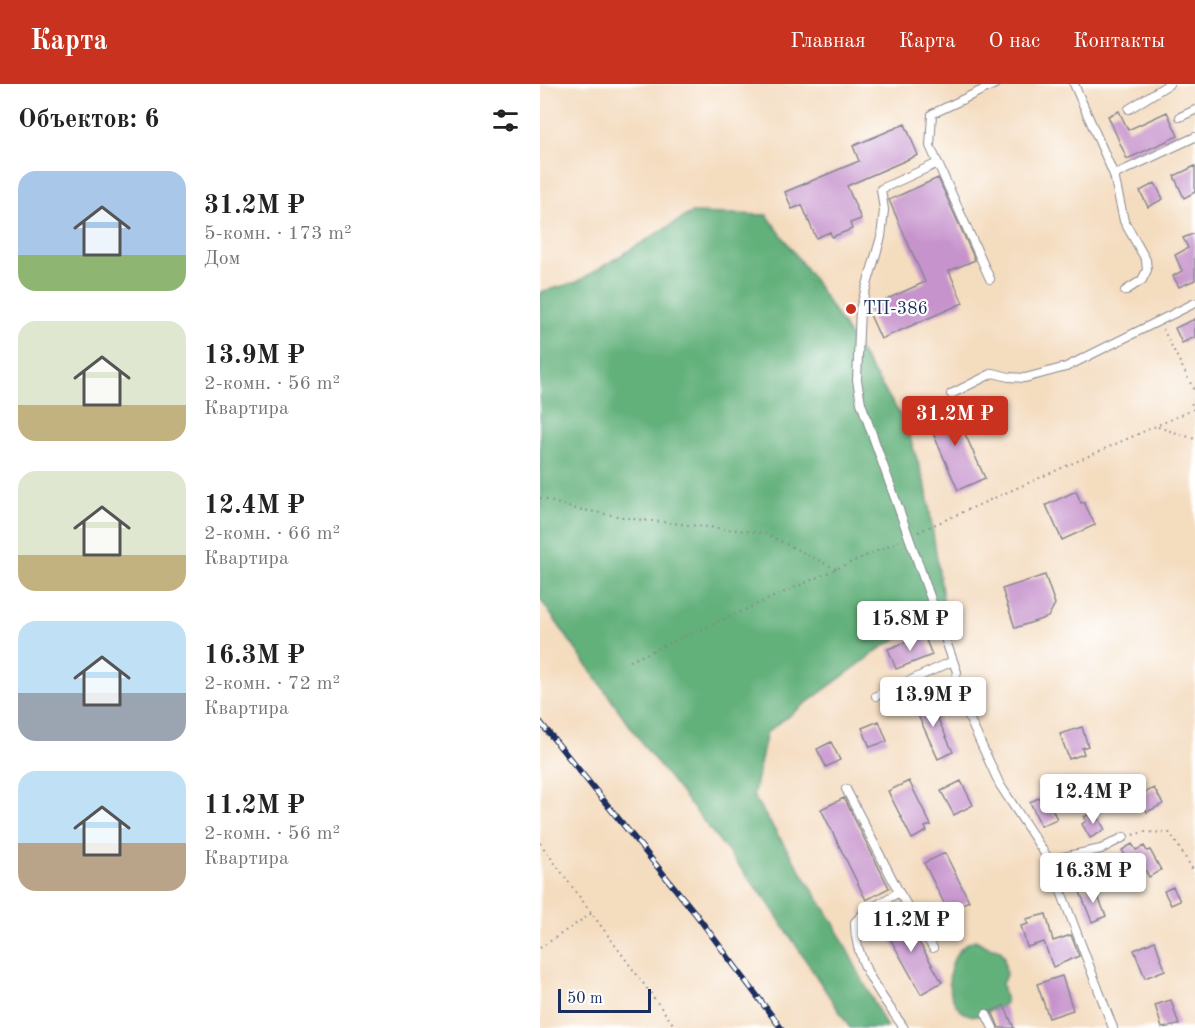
<!DOCTYPE html>
<html lang="ru">
<meta charset="utf-8">
<style>
body{margin:0;font-family:"Old Standard TT",serif;background:#f6f6f6;color:#222;height:100vh;display:flex;flex-direction:column;font-size:22px;white-space:nowrap}
*{box-sizing:border-box;margin:0}
p{font-size:20px;color:#767676}
.icon{flex:none;width:33px;height:33px;fill:none;stroke:currentColor;stroke-width:2;stroke-linecap:round;stroke-linejoin:round}
.map{position:relative;flex:1;overflow:hidden}
.sheet{display:flex;flex-direction:column;background:#fff;width:540px}
.sheet>*{flex:none}
.scale{position:absolute;left:18px;bottom:15px;width:93px;box-sizing:border-box;padding-left:6px;border:3px solid #1b2f5e;border-top:0;font-size:16px;line-height:21px;white-space:nowrap;color:#1b2f5e;-webkit-text-stroke:4px #fff;paint-order:stroke}
.price{position:absolute;translate:-50% -51px;padding:0 14px;border-radius:6px;background:#fff;color:#222;font-size:20px;line-height:39px;filter:drop-shadow(0 2px 3px #0008)}
.price::after{content:'';position:absolute;left:50%;top:36px;width:18px;height:14px;margin-left:-9px;background:inherit;clip-path:polygon(0 0,100% 0,50% 100%)}
.price.current{background:#c8321e;color:#fff}
ul{padding:0;list-style:none}
li{display:flex;align-items:center;gap:18px;height:150px;padding:0 18px}
li span{display:grid;place-items:center;flex:none;width:168px;height:120px;border-radius:18px;color:#555}
li>.icon{margin-inline-start:auto}
span .icon{width:72px;height:72px;fill:#fffc;stroke-width:1}
li b{font-size:26px}
h2{display:flex;justify-content:space-between;align-items:center;height:72px;padding:0 18px;font-size:26px}
header{display:flex;align-items:center;gap:36px;box-sizing:border-box;height:84px;padding:0 30px;background:#c8321e;color:#fff}
header strong{font-size:28px}
nav{display:flex;gap:33px;margin-inline-start:auto;font-size:21px}
main{display:flex;flex:1;min-height:0}
.map>svg:first-child{display:block}
</style>
<header>
<strong>Карта</strong>
<nav><a>Главная</a><a>Карта</a><a>О нас</a><a>Контакты</a></nav>
</header>
<main>
<section class="sheet">
<h2>Объектов: 6<svg class="icon" aria-label="filters" viewBox="0 0 24 24"><path d="M4 7h16M4 17h16"/><circle cx="9" cy="7" r="2"/><circle cx="15" cy="17" r="2"/></svg></h2>
<ul>
<li><span style="background:linear-gradient(#a9c7e8 70%,#8fb573 0)"><svg class="icon" aria-label="home" viewBox="0 0 24 24"><path d="M3 11l9-7 9 7M6 9v11h12V9"/></svg></span><div><b>31.2M ₽</b><p>5-комн. · 173 m²</p><p>Дом</p></div></li>
<li><span style="background:linear-gradient(#dfe7d0 70%,#c2b280 0)"><svg class="icon" aria-label="home" viewBox="0 0 24 24"><path d="M3 11l9-7 9 7M6 9v11h12V9"/></svg></span><div><b>13.9M ₽</b><p>2-комн. · 56 m²</p><p>Квартира</p></div></li>
<li><span style="background:linear-gradient(#dfe7d0 70%,#c2b280 0)"><svg class="icon" aria-label="home" viewBox="0 0 24 24"><path d="M3 11l9-7 9 7M6 9v11h12V9"/></svg></span><div><b>12.4M ₽</b><p>2-комн. · 66 m²</p><p>Квартира</p></div></li>
<li><span style="background:linear-gradient(#bfe0f5 60%,#9aa5b1 0)"><svg class="icon" aria-label="home" viewBox="0 0 24 24"><path d="M3 11l9-7 9 7M6 9v11h12V9"/></svg></span><div><b>16.3M ₽</b><p>2-комн. · 72 m²</p><p>Квартира</p></div></li>
<li><span style="background:linear-gradient(#bfe0f5 60%,#b9a48a 0)"><svg class="icon" aria-label="home" viewBox="0 0 24 24"><path d="M3 11l9-7 9 7M6 9v11h12V9"/></svg></span><div><b>11.2M ₽</b><p>2-комн. · 56 m²</p><p>Квартира</p></div></li>
</ul>
</section>
<div class="map">
<svg width="655" height="944" viewBox="0 0 655 944">
<rect width="100%" height="100%" fill="#fff"/>
<filter id="ink" filterUnits="userSpaceOnUse"><feTurbulence type="fractalNoise" baseFrequency=".0167" numOctaves="2"/><feDisplacementMap in="SourceGraphic" scale="12" xChannelSelector="R" yChannelSelector="G"/><feConvolveMatrix kernelMatrix="1 2 1 2 8 2 1 2 1" color-interpolation-filters="sRGB"/></filter>
<filter id="wash" filterUnits="userSpaceOnUse"><feTurbulence type="fractalNoise" baseFrequency=".008" numOctaves="4" result="noise"/><feDisplacementMap in="SourceGraphic" scale="24" xChannelSelector="R" yChannelSelector="G"/><feGaussianBlur stdDeviation="1.35" result="paint"/><feColorMatrix in="noise" values="0 0 0 0 0 0 0 0 0 0 0 0 0 0 0 0 0 1.4 0 .05"/><feComposite in="paint" operator="in"/></filter>
<g filter="url(#wash)">
<rect width="100%" height="100%" fill="#f4dcbf"/>
<path fill="#62b07a" stroke="#3e706c" stroke-width="1.5" d="M151,129L227,131L274,196L365,338L386,403L405,527L344,562L227,648L213,712L292,836L347,944H310L227,817L107,666L0,515V208L37,198Z
M435,856L446,862L460,866L464,872L466,891L462,900L466,919C461,923 456,925 449,927C445,928 442,932 437,932C402,933 399,867 435,856Z"/>
<g id="blocks">
<path fill="#c693cc" d="M579,27L588,46L627,28L638,52L587,75L568,32Z
M365,40L378,71L307,102L321,135L310,139L312,145L292,153L290,148L276,154L262,121L252,125L245,108L319,77L313,62Z
M655,82V108L644,114L634,92Z
M398,94L435,176L409,187L423,219L341,255L327,224L385,198L349,116Z
M615,99L623,115L608,123L600,107Z
M655,149V196L639,203L633,192L642,187L635,171L648,164L643,154Z
M655,235V253L642,259L635,244Z
M411,319L445,394L418,406L385,331Z
M536,407L541,419L544,418L555,441L522,456L506,421Z
M505,491L515,520L508,533L475,544L462,505Z
M384,551L392,571L356,585L348,565Z
M388,613L413,668L398,675L373,620Z
M339,637L347,657L330,663L322,644Z
M542,643L548,662L542,664L544,670L529,675L520,650Z
M291,658L300,676L286,683L277,665Z
M369,697L391,741L385,743L387,747L372,755L348,707Z
M421,697L433,721L414,731L401,707Z
M614,704L623,720L607,728L598,712Z
M505,711L517,735L501,742L490,718Z
M304,714L349,804L326,816L281,725Z
M555,727L565,746L550,754L542,740L546,737L544,733Z
M592,760L596,766L604,762L607,767L610,766L621,786L609,793L601,778L592,783L582,766Z
M405,769L429,817L408,827L384,779Z
M554,803L566,832L552,838L540,808Z
M633,803L640,817L631,821L624,807Z
M361,827L402,898L381,910L341,838Z
M506,830L513,857L531,851L539,872L513,883L504,858L487,863L481,842L488,840L486,835Z
M615,857L625,886L605,894L594,866Z
M522,892L533,926L509,934L497,900Z
M631,916L639,941L622,944L615,921Z
M464,921L474,944H459L452,927Z"/>
</g>
</g>
<g filter="url(#ink)">
<use href="#blocks" fill-opacity="0" stroke="#88868e" stroke-width="1.5"/>
<g fill="none" stroke-linecap="round" stroke-linejoin="round">
<defs>
<path id="lane" d="M534,0L574,91L584,137L606,176L607,186L602,196L585,207
M589,25L629,0
M640,33L655,26
M398,79L341,105L344,126L341,153L320,225L317,296L321,319L417,588L414,601L460,701L509,776L573,944
M574,91L655,53
M450,195L390,62L392,30L455,0
M411,310L453,289L469,293L485,294L526,283L655,219
M336,612L413,577
M306,705L359,808L393,864
M509,776L561,765L584,753
M359,808L325,828L315,838C314,879 342,912 364,944
M446,930L453,944"/>
</defs>
<use href="#lane" stroke="#88868e" stroke-width="10"/>
<path stroke="#88868e" stroke-width="2" stroke-dasharray="1.5 4.5" stroke-linecap="butt" d="M623,245L655,308
M655,314L651,321L655,330
M618,343L655,355
M0,414L32,424L94,435L224,449L296,485
M378,448L652,326
M90,577L359,457
M593,751L603,748L630,749L655,789
M0,759L136,944
M0,864L52,829"/>
<use href="#lane" stroke="#fff" stroke-width="8"/>
<defs>
<path id="rail" d="M0,638L155,829L241,944"/>
</defs>
<use href="#rail" stroke="#1b2f5e" stroke-width="6"/>
<use href="#rail" stroke="#fff" stroke-width="4" stroke-dasharray="11" stroke-linecap="butt"/>
</g>
</g>
<circle fill="#c8321e" stroke="#fff" stroke-width="2" cx="311" cy="225" r="6"/>
<g text-anchor="middle" dominant-baseline="central" stroke-width="4.5" stroke-linejoin="round" paint-order="stroke">
<g font-size="18" fill="#1b2f5e" stroke="#fff" text-anchor="start">
<text x="323" y="225">ТП-386</text>
</g>
</g>
</svg>
<div class="scale">50 m</div>
<b class="price current" style="left:415px;top:363px">31.2M ₽</b>
<b class="price" style="left:370px;top:568px">15.8M ₽</b>
<b class="price" style="left:393px;top:644px">13.9M ₽</b>
<b class="price" style="left:553px;top:741px">12.4M ₽</b>
<b class="price" style="left:553px;top:820px">16.3M ₽</b>
<b class="price" style="left:371px;top:869px">11.2M ₽</b>
</div>
</main>
